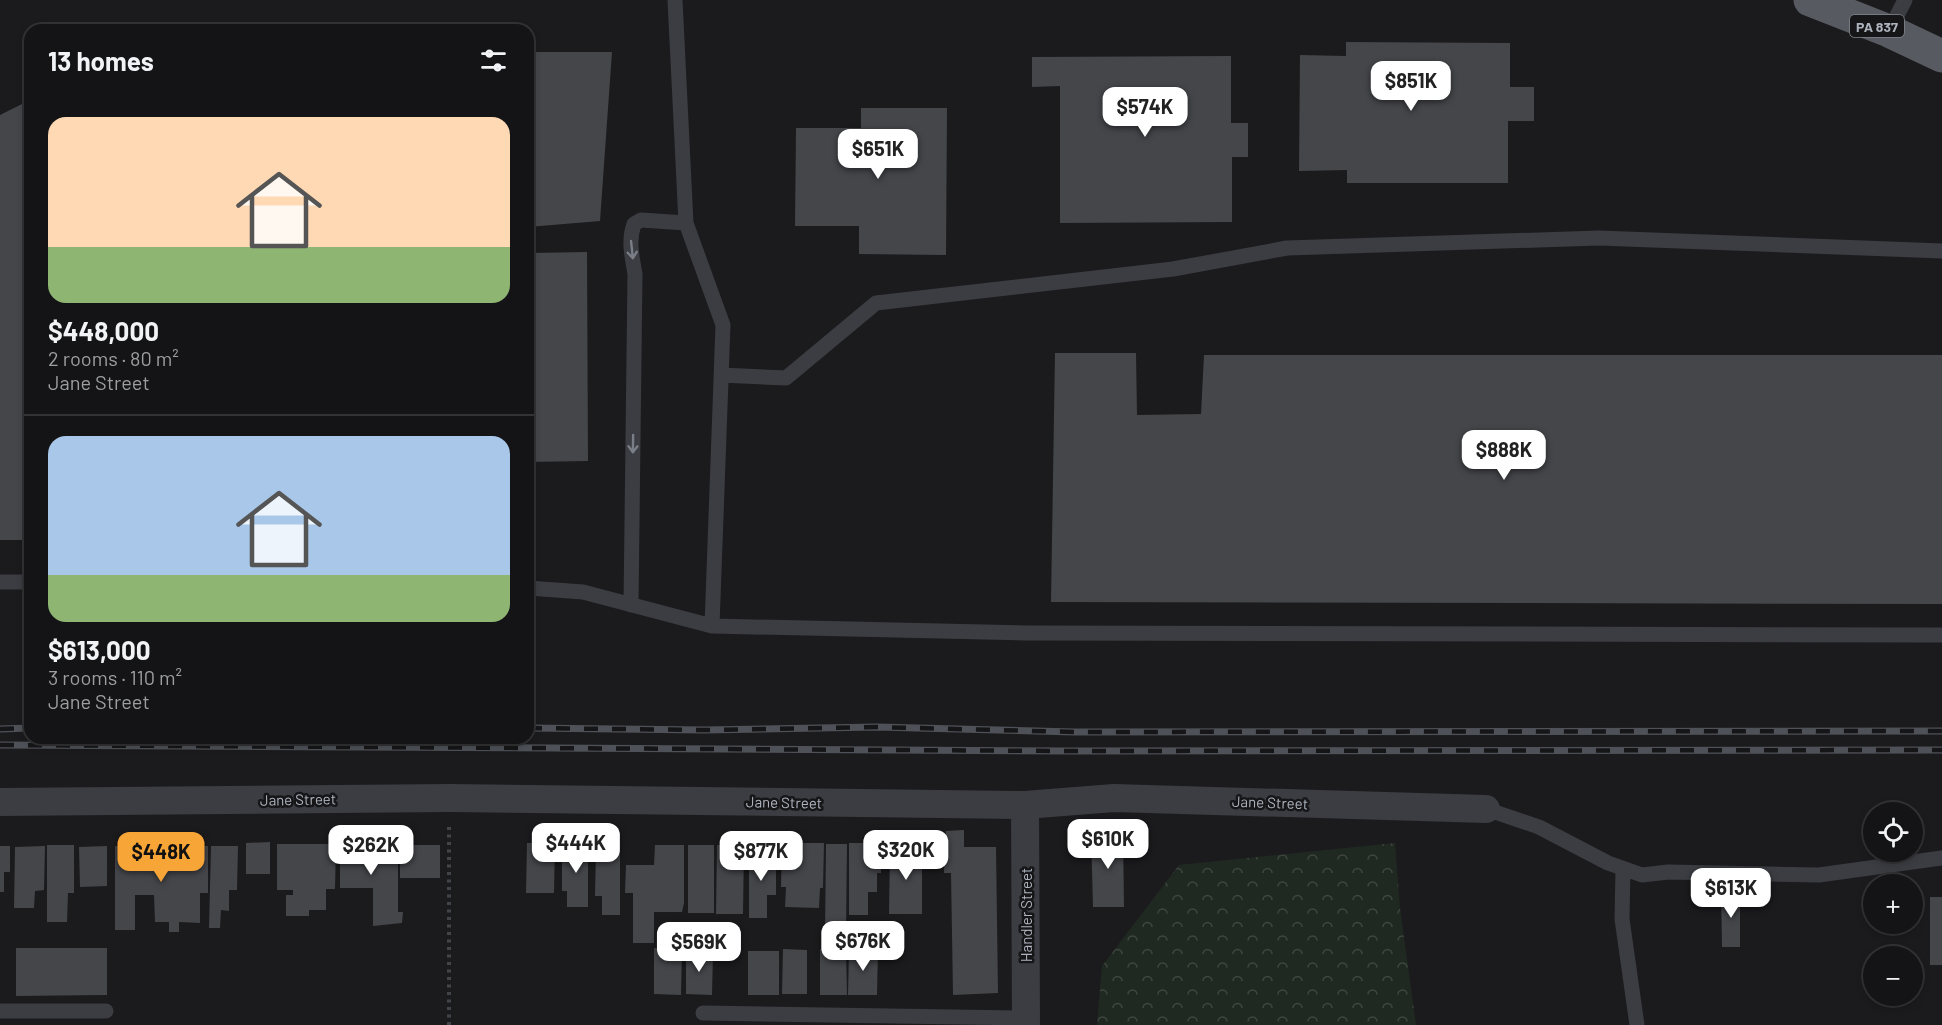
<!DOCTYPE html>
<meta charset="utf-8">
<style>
body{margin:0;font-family:Barlow,sans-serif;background:#1d1d1f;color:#f1f3f6;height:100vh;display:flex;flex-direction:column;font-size:22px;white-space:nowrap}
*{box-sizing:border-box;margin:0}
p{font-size:20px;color:#9d9ea1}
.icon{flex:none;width:33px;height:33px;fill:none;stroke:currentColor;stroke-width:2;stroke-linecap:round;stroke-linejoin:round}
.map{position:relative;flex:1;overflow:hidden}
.sheet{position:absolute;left:24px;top:24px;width:510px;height:720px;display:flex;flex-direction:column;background:#141416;border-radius:18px;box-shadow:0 3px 9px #0003,0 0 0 2px #333335}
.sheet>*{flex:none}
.controls{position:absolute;left:1863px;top:802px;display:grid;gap:12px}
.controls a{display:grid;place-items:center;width:60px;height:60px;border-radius:50%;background:#141416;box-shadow:0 3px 9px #0003,0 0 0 2px #333335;font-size:30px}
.price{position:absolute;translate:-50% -51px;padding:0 14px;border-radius:12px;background:#fff;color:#222;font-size:20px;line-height:39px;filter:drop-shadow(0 2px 3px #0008)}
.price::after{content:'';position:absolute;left:50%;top:36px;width:18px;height:14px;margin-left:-9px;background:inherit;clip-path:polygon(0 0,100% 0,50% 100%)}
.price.on{background:#f8a538;color:#111}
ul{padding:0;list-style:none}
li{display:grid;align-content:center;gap:12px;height:318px;padding:0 24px}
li+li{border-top:2px solid #333335}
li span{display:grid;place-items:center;height:186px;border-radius:18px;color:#555}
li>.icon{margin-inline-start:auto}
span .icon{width:108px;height:108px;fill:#fffc;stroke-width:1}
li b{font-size:26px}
h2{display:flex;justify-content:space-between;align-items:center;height:72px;padding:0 24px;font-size:26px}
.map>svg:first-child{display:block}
</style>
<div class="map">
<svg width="1942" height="1025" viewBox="0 0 1942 1025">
<defs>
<pattern id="forest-crowns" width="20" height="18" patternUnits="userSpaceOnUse" patternTransform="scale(1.5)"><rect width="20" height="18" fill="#202921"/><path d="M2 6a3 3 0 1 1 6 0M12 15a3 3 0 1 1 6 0" fill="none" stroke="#3e463f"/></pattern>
</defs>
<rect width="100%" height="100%" fill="#1b1b1d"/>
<path fill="url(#forest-crowns)" d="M1395,843L1400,908L1416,1025H1097L1102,966L1179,865Z"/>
<path fill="#45464a" d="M1346,42L1510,43V87H1534V121H1508V183H1347V170L1299,171L1300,55L1346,56Z
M528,52H612L600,221L528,227Z
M1231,56V123H1248V157H1232V222L1060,223V86L1032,87V57Z
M30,100V540H0V115Z
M861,108H947L946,255L859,254V226H795L796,128H861Z
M587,252L588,461L528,462V253Z
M1055,353H1136L1137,415L1201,414L1204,355H1942V604L1051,602Z
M964,830V847H996L998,993L953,995L951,873H944V848L946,831Z
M1123,833L1124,907H1093L1091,834Z
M340,834L374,835V855L398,854V912H403L402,923L373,926V888H340Z
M270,842V874H246V843Z
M527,843H555L554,893H526Z
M562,843H588V907H567V891H562Z
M782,843H824L823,888H820L819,908L785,907L786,887H781Z
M849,843H881V873H877V892H868V915H849Z
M277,844H336L335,889H326V910H309V916H286V895H293V890H277Z
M826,844H847L846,933H825Z
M47,845H74V893H68L67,922H47Z
M400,845H440V878H400Z
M655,845H684V903L682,912H654V943H633V893H625L626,865H654Z
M688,845H714V913H688Z
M717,845H744L743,914H716Z
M0,846H10V872H4V892H0Z
M45,846L44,890L35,891L34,908H14L15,847Z
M107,846V886L80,887L79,847Z
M115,846H208V893H200V923L179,922V932H169V922H155L154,895H135V930H115Z
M211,846H238L237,890H229V911L221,910L220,928H209Z
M890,848H922V914H889Z
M596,850H620V915H602V896H595Z
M749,852H776V895H767V918H749Z
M1721,891H1740V947H1722Z
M1930,897H1942V965H1930Z
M16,948H107V995L16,996Z
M654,948L682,949L681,995L654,994Z
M783,949L807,950V994H782Z
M820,949H846L847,995H820Z
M849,949H878L877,995H848Z
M748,951H779V995H748Z
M686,952L713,953L712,995L686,994Z"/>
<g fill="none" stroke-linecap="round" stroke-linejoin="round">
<path stroke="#414449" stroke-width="4" stroke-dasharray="3 4.5" stroke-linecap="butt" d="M449,1025V826"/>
<path stroke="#3b3d42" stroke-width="15" d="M675,0L686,223L723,325L712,626
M1889,31L1905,0
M721,375L786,378L876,303L1173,269L1287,248L1599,238L1942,251
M0,582H30
M528,588L583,592L712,626L1027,633L1942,635
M631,605L635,274C632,256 628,241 634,224L641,220L686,223
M1486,809L1539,827L1608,863L1642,875L1668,872L1819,875L1942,858
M1623,869L1622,919L1637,1025
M0,1011H106
M703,1013L1026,1018"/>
<path stroke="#3b3d42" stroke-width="28" d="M0,802L449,798L1025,805L1114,798L1486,809
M1025,805L1026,1025"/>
<path stroke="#575b61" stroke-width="33" d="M1810,0L1889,31L1942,56"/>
<defs>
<path id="rail" d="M528,728L705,730L877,727L1075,732L1942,731
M0,729L30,728
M0,745L1068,751L1942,750"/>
</defs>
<use href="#rail" stroke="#4e5157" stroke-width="7"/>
<use href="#rail" stroke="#161618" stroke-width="4.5" stroke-dasharray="14" stroke-linecap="butt"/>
</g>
<defs><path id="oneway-shaft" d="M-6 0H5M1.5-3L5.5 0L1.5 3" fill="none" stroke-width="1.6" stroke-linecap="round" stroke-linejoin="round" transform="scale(1.5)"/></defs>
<g stroke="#7a7e86">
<use href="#oneway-shaft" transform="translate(632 250) rotate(84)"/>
<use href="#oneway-shaft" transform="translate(633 444) rotate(91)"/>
</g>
<g text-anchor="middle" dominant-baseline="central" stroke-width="5" stroke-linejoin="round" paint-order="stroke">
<rect fill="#161618" stroke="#80848c" stroke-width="1.5" x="1850" y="15" width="54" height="22" rx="4.5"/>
<g font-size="14" font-weight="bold" fill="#adb3bd">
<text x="1877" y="26">PA 837</text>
</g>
<g font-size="15" fill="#adb3bd" stroke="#161618">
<text transform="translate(298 799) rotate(-1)">Jane Street</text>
<text transform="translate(784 802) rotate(1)">Jane Street</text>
<text transform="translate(1270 802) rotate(2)">Jane Street</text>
<text transform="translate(1026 915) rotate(-90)">Handler Street</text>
</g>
</g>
</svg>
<div class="controls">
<a><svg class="icon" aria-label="locate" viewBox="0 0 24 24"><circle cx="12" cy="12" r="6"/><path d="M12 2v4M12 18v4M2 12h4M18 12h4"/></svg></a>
<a>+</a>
<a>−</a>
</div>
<b class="price" style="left:1411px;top:112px">$851K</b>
<b class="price" style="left:1145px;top:138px">$574K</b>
<b class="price" style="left:878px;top:180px">$651K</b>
<b class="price" style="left:1504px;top:481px">$888K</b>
<b class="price" style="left:1108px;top:870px">$610K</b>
<b class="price" style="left:576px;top:874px">$444K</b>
<b class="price" style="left:371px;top:876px">$262K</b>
<b class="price" style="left:906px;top:881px">$320K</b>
<b class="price" style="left:761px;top:882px">$877K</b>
<b class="price on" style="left:161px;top:883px">$448K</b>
<b class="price" style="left:1731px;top:919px">$613K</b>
<b class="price" style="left:863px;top:972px">$676K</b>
<b class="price" style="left:699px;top:973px">$569K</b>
<section class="sheet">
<h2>13 homes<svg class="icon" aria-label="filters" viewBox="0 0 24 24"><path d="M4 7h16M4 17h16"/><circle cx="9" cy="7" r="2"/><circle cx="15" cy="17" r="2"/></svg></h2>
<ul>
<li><span style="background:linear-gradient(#ffd9b3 70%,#8fb573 0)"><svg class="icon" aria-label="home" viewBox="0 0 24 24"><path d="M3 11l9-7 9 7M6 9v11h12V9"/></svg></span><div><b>$448,000</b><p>2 rooms · 80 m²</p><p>Jane Street</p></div></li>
<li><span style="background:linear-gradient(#a9c7e8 75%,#8fb573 0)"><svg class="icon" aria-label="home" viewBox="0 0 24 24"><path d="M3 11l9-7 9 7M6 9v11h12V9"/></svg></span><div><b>$613,000</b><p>3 rooms · 110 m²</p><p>Jane Street</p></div></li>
</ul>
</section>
</div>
